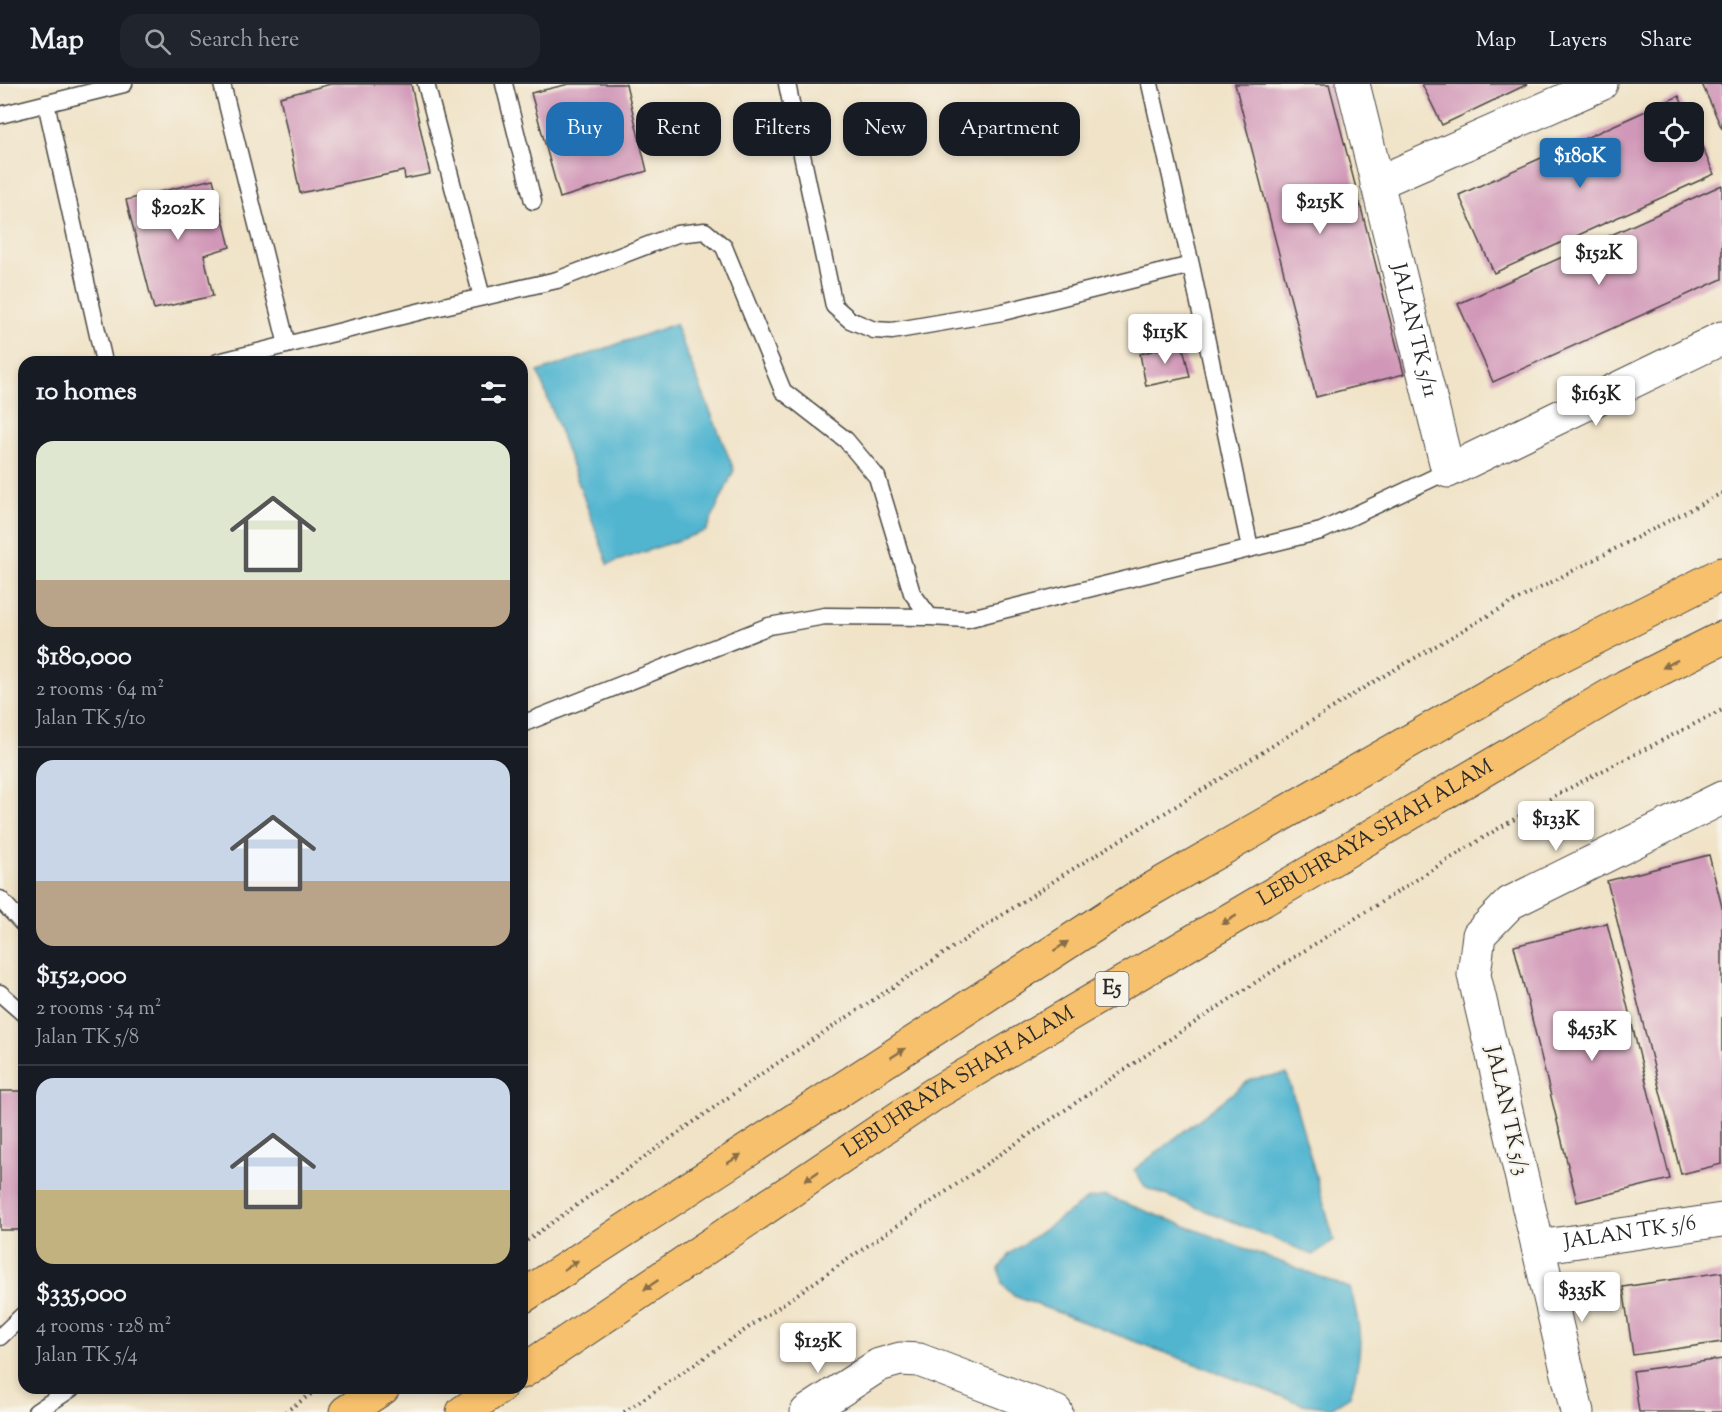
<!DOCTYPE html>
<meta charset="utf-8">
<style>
body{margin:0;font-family:"Sorts Mill Goudy",serif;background:#20242c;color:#f1f3f6;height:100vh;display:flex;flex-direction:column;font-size:22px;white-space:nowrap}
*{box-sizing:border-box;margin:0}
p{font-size:20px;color:#9ea1a6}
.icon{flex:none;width:33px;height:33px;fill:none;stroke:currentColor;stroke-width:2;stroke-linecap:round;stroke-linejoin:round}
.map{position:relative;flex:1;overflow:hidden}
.panel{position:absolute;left:18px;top:272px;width:510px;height:1038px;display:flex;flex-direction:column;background:#171b24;border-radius:18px;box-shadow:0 3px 9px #0003}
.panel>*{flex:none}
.top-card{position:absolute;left:546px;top:18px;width:570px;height:54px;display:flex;gap:12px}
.fabs{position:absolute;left:1644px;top:18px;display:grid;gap:12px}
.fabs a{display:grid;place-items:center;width:60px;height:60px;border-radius:12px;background:#171b24;box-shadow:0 3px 9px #0003;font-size:30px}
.price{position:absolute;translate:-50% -51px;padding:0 14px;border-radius:6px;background:#fff;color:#222;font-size:20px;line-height:39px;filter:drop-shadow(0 2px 3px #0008)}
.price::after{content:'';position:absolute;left:50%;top:36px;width:18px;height:14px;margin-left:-9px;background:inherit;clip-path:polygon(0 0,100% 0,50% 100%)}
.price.on{background:#1f6fb2;color:#fff}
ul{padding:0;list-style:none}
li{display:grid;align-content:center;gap:12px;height:318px;padding:0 18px}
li+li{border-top:2px solid #363941}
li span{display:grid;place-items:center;height:186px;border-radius:18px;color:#555}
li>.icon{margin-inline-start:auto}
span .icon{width:108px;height:108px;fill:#fffc;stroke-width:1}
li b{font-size:26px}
h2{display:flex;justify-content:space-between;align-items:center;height:72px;padding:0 18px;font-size:26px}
.pill{padding:0 21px;border-radius:18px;background:#171b24;box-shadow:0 3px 9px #0003;font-size:21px;line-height:54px}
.pill.on{background:#1f6fb2;color:#fff}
header{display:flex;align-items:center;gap:36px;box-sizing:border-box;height:84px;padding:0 30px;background:#171b24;border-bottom:2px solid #363941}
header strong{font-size:28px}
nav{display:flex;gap:33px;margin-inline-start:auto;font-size:21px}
.search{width:420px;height:54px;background:#20242c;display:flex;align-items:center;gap:15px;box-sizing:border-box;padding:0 21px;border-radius:18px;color:#9ea1a6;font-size:22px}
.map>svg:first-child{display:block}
</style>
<header>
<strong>Map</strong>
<div class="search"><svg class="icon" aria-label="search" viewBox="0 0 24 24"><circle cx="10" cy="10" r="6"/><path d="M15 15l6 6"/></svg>Search here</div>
<nav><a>Map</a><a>Layers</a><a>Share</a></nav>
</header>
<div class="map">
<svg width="1722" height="1328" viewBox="0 0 1722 1328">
<rect width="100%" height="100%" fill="#f7f3e8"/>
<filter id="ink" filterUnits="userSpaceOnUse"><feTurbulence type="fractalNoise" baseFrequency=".0167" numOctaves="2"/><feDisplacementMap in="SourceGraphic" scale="12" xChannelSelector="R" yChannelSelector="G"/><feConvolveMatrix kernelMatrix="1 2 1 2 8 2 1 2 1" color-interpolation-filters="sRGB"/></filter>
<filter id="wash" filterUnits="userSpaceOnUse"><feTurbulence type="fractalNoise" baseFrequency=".008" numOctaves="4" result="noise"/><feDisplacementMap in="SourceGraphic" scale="24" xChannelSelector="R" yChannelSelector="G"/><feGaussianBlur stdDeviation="1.35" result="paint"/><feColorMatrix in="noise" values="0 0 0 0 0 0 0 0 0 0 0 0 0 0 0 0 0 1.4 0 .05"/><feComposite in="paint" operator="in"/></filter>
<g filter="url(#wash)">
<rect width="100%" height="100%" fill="#f0e3c8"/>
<path fill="#51b5d0" stroke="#3e707e" stroke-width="1.5" d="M675,240L734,386L706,447L608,480L538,288Z
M1287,990L1334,1156L1313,1171L1224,1134L1146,1104L1134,1086L1251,995Z
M1106,1112L1350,1204C1363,1249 1363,1268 1350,1312L1331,1324L1302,1320L1014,1212L1002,1200L999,1185L1009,1170L1088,1115Z"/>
<g id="blocks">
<path fill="#d197b8" d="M331,0H411L430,90L405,95L404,87L300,109L280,13Z
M569,0H626L647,87L560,114L531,9Z
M1235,0H1329L1404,290L1316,313Z
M1422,0H1528L1442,41Z
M1702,0H1722V45Z
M1679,12L1686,28H1654V68H1694V44L1714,90L1494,189L1459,111Z
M213,95L230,163L204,171L213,212L154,225L126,116Z
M1722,101V195L1493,298L1458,220Z
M1182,259L1190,293L1146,302L1140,270Z
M1709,771L1722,823V1080L1681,1090L1607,797Z
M1607,839L1670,1095L1577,1118L1514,862Z
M0,1007H24V1151L20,1146H0Z
M1722,1188V1258L1633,1271L1623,1203Z
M1722,1275V1328H1639L1633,1287Z"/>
</g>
</g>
<g filter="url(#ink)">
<use href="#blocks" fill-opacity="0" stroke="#494743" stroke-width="1.5"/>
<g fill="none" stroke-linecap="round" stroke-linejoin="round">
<defs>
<path id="service" d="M222,0L287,261
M426,0L482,213
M504,0L533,117
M787,0L834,222L850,236L874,246L892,247L1003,228L1191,181L1150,0
M46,19L104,278
M0,31L124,0
M1191,181L1250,464
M218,278L422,227L557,196L677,150L705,147L724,163L783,307L846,356L877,393L912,509L930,533L967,535L1321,447L1448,387
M522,640L769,542L825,532L930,533
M0,815L24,841
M0,909L24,930
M0,1253L24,1230
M36,1328L72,1304"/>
<g id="minor">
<path id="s1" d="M1353,0L1448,387L1722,254"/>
<path d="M1377,99L1601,0"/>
<path id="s2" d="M1538,1163L1722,1136"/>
<path d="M807,1328L879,1281L900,1275L919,1276L1056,1328"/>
<path d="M1577,1328L1474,891L1479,851L1510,819L1722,714"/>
</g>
<g id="motorway">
<path d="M522,1213L1133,816L1542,581L1722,490"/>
<path id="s3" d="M522,1288L934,1010L1626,602L1722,554"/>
<path d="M346,1328L383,1304"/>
<path d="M463,1328L499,1304"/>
</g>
</defs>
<use href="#service" stroke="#494743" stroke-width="19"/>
<use href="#minor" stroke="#494743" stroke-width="35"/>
<use href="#motorway" stroke="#494743" stroke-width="35"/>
<path stroke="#494743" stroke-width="4" stroke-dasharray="1.5 4.5" stroke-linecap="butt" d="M522,1160L764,988L1063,791L1212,700L1370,600L1496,527L1722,409
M285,1328L320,1304
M624,1328C861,1169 1094,1001 1335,847C1400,807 1464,764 1530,726C1593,690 1658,659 1722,626"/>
<use href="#service" stroke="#fff" stroke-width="16"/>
<use href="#minor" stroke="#fff" stroke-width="33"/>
<use href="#motorway" stroke="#f7c06c" stroke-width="33"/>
</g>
<defs><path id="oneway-solid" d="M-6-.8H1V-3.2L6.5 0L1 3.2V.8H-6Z" transform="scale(1.5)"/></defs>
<g fill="#876e48">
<use href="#oneway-solid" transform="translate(1670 580) rotate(153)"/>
<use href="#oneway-solid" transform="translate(1229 836) rotate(149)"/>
<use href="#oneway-solid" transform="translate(1061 862) rotate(-33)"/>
<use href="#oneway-solid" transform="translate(898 969) rotate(-33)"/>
<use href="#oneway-solid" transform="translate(734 1075) rotate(-33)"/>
<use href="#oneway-solid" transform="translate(812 1092) rotate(146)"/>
<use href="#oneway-solid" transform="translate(571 1181) rotate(-33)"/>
<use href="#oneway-solid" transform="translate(651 1201) rotate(146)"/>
</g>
</g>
<g text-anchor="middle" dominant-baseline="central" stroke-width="4.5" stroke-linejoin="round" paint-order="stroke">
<rect fill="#f7f3e8" stroke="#686764" stroke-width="1.5" x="1095.5" y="888" width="33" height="34" rx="4.5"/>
<g font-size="20" font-weight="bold" fill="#2b2b2b">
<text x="1112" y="905">E5</text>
</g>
<g font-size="21" fill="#2b2b2b" stroke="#f7f3e8">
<text stroke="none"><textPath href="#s1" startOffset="254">JALAN TK 5/11</textPath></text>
<text stroke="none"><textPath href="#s3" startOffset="1010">LEBUHRAYA SHAH ALAM</textPath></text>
<text stroke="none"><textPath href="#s3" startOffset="524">LEBUHRAYA SHAH ALAM</textPath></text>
<text transform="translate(1506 1027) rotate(77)">JALAN TK 5/3</text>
<text stroke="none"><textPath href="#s2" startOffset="93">JALAN TK 5/6</textPath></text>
</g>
</g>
</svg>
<div class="fabs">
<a><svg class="icon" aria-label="locate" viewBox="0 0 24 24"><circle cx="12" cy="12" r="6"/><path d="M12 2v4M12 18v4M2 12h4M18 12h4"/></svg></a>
</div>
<b class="price on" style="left:1580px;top:105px">$180K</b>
<b class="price" style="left:1320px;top:151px">$215K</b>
<b class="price" style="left:178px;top:157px">$202K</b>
<b class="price" style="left:1599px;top:202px">$152K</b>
<b class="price" style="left:1165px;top:281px">$115K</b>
<b class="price" style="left:1596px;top:343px">$163K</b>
<b class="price" style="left:1556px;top:768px">$133K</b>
<b class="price" style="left:1592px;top:978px">$453K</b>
<b class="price" style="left:1582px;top:1239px">$335K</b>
<b class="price" style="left:818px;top:1290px">$125K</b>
<div class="top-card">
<a class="pill on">Buy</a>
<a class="pill">Rent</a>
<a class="pill">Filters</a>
<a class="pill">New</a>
<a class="pill">Apartment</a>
</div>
<section class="panel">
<h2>10 homes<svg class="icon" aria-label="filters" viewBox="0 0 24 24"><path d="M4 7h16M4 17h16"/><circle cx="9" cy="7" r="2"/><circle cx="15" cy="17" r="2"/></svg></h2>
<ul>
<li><span style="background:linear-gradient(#dfe7d0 75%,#b9a48a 0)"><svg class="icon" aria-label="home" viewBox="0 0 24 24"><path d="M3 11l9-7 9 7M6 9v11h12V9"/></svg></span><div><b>$180,000</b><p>2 rooms · 64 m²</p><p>Jalan TK 5/10</p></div></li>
<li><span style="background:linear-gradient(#c9d6e8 65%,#b9a48a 0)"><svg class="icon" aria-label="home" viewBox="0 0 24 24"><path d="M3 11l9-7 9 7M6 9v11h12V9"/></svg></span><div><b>$152,000</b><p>2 rooms · 54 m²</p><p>Jalan TK 5/8</p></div></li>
<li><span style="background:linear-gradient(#c9d6e8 60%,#c2b280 0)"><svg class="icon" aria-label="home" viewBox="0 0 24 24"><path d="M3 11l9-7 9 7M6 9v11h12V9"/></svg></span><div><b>$335,000</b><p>4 rooms · 128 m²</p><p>Jalan TK 5/4</p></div></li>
</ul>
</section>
</div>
